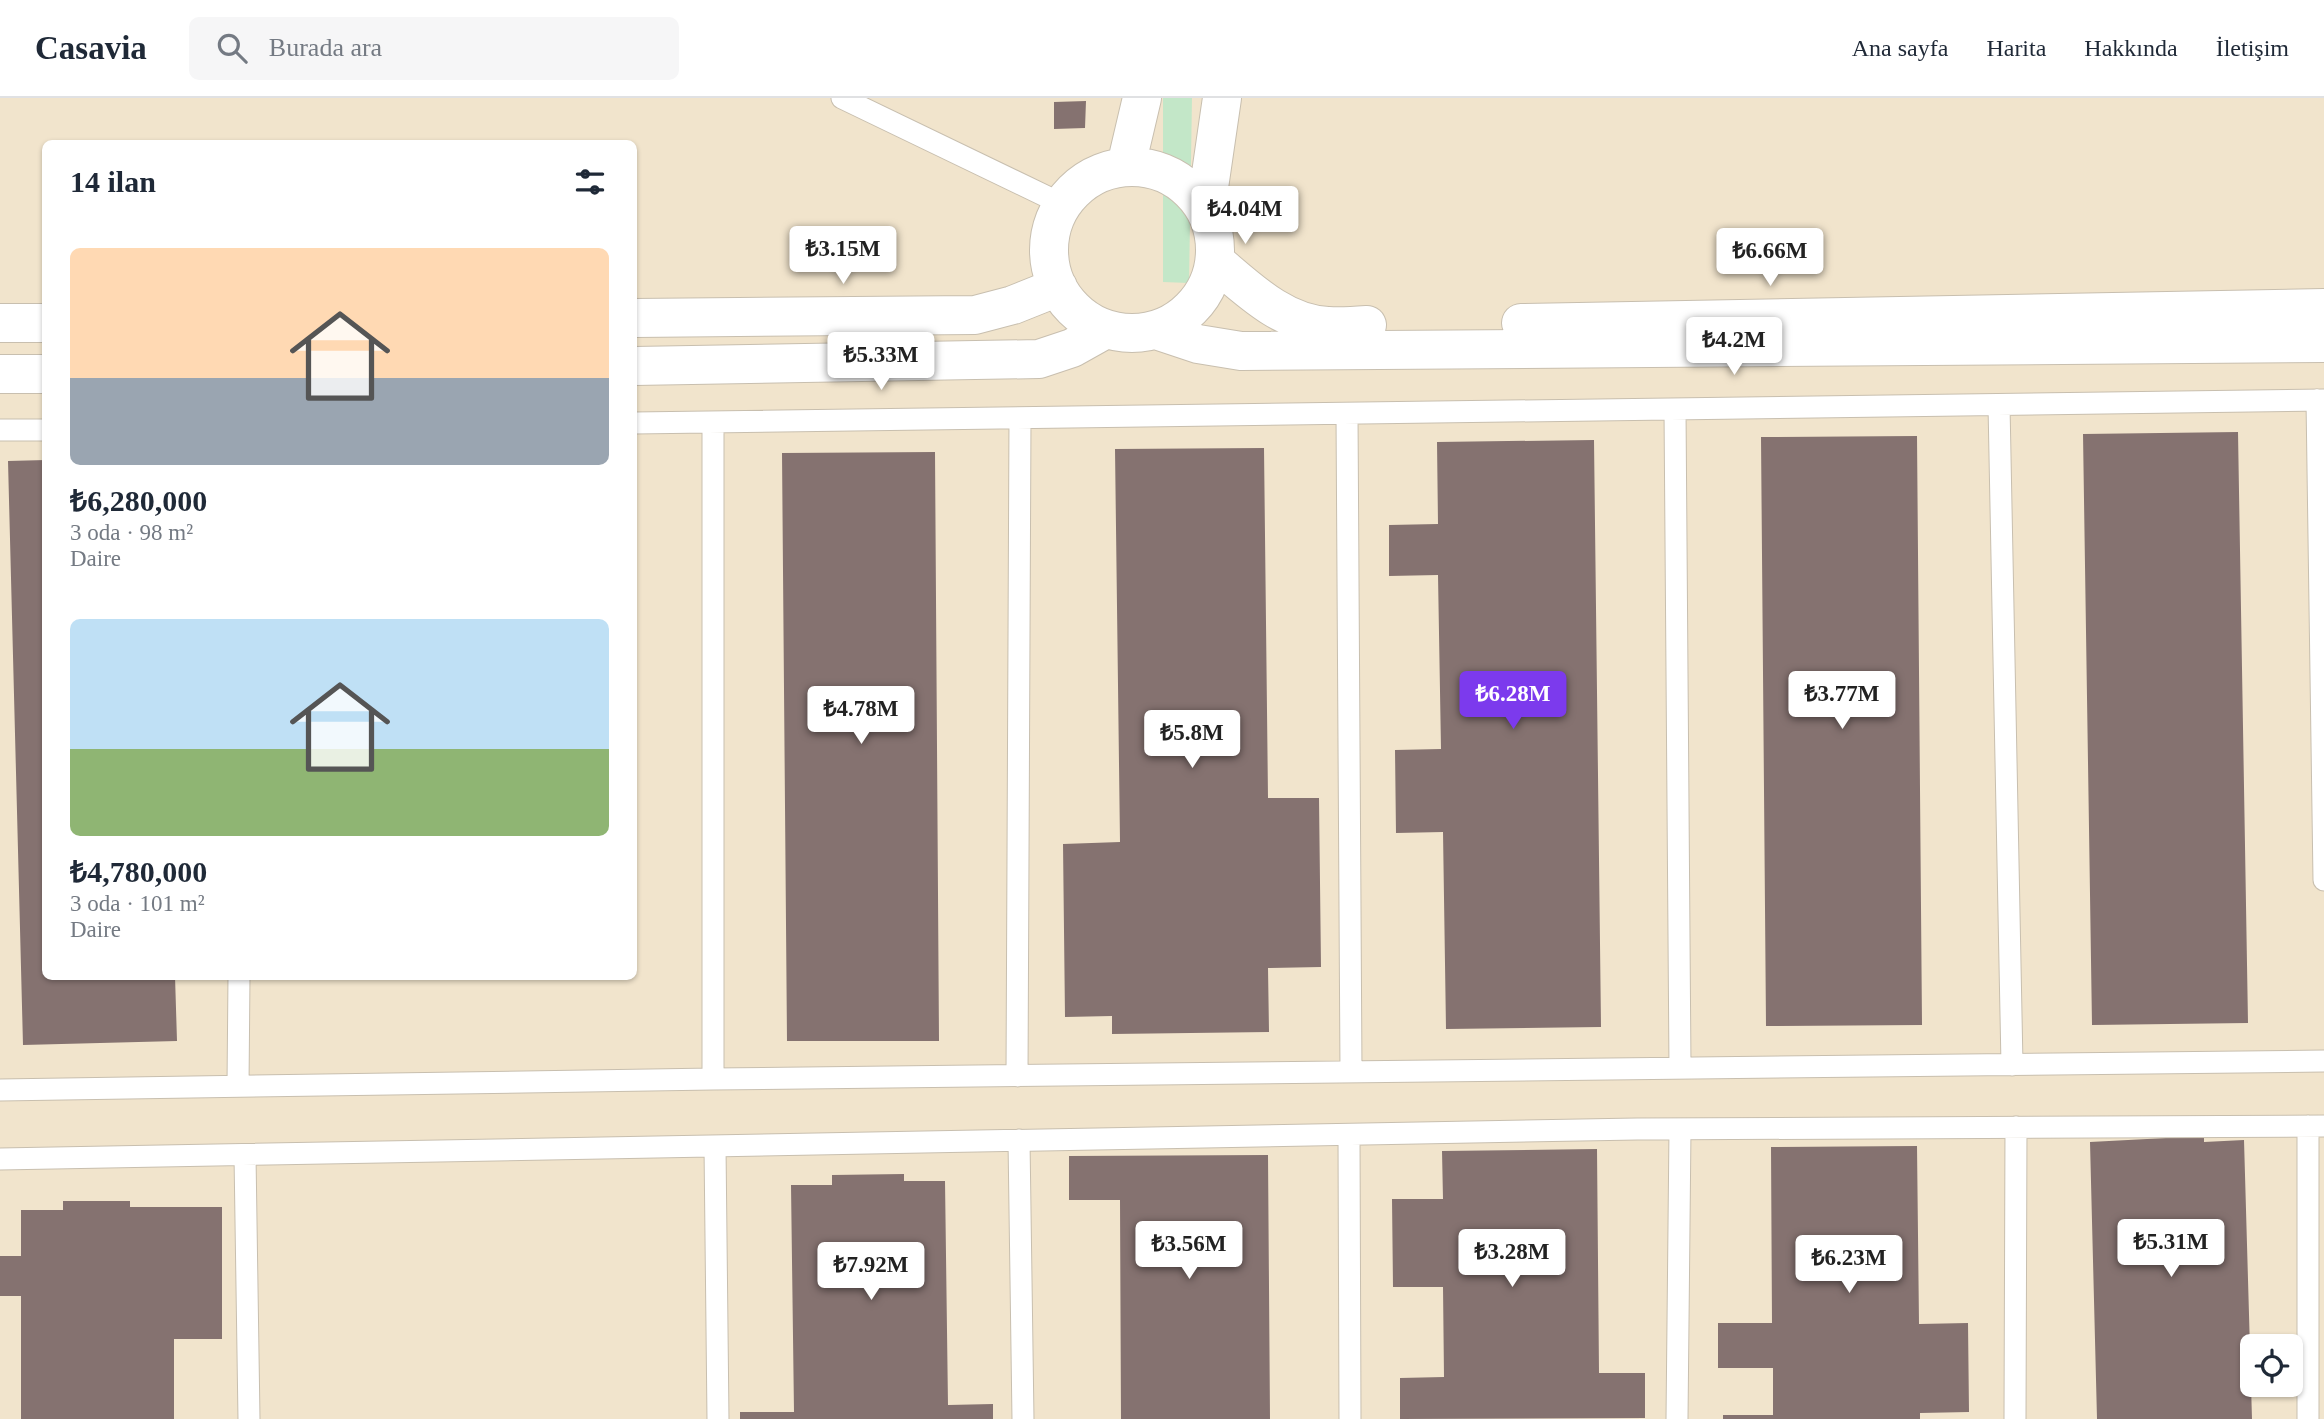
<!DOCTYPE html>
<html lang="tr">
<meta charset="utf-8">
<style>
body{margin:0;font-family:Georgia,serif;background:#f6f6f7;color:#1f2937;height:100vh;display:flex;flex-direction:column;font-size:26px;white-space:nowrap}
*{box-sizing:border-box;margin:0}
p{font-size:23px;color:#747a83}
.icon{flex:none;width:38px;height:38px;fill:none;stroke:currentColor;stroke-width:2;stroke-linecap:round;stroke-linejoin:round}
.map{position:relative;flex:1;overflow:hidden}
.side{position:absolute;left:42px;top:42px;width:595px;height:840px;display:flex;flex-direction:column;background:#fff;border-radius:10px;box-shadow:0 2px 5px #0004}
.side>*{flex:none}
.buttons{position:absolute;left:2240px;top:1236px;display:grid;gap:14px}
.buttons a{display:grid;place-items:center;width:63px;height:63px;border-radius:10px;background:#fff;box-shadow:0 2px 5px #0004;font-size:35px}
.price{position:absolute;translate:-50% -60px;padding:0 16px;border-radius:7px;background:#fff;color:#222;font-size:23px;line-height:46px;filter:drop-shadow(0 2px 4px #0008)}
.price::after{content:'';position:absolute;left:50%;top:42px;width:21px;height:16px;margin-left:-10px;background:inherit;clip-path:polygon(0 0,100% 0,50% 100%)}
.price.selected{background:#7c3aed;color:#fff}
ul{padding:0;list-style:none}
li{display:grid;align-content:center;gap:14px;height:371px;padding:0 28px}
li span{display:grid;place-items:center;height:217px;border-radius:10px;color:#555}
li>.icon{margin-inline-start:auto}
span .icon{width:126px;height:126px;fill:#fffc;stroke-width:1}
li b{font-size:30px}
h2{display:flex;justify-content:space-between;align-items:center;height:84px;padding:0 28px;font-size:30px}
header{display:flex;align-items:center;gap:42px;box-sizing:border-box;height:98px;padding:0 35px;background:#fff;border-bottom:2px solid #e0e1e3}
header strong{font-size:33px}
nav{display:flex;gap:38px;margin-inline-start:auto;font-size:24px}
.search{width:490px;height:63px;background:#f6f6f7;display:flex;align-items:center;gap:18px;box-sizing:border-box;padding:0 24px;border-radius:10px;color:#747a83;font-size:26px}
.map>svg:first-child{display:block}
</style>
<header>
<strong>Casavia</strong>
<div class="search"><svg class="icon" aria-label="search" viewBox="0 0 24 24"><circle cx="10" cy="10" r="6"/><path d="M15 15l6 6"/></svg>Burada ara</div>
<nav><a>Ana sayfa</a><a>Harita</a><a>Hakkında</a><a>İletişim</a></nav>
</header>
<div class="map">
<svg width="2324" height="1321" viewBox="0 0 2324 1321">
<rect width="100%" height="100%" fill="#f6eddc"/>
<path fill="#f1e4cc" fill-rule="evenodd" d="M0,0H2324V1321H0ZM46,46H634V878H46ZM2252,1248H2291V1286H2252Z"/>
<path fill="#c3e7c8" d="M1163,0H1192L1189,185L1163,184Z"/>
<path fill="#857270" d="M1086,3L1085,30L1054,31V4Z
M2238,334L2248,925L2092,927L2083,336Z
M1917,338L1922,927L1766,928L1761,339Z
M1594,342L1601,929L1446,931L1443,734L1396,735L1395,652L1441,651L1438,477L1389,478V427L1438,426L1437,344Z
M1264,350L1268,700H1319L1321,869L1268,870L1269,934L1112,936V918L1065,919L1063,746L1120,744L1115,351Z
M935,354L939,943H787L782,355Z
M46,362V878H175L177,943L23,947L8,363Z
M2204,1038V1044L2244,1042L2252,1321H2097L2090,1044Z
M1917,1048L1919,1226L1968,1225L1969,1314L1920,1315V1321H1723V1317H1773V1270H1718V1225H1772L1771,1049Z
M1597,1051L1599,1275H1645V1320L1400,1321V1280L1444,1279L1443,1189H1393L1392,1101H1443L1442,1053Z
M1268,1057L1270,1321H1121L1120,1102H1069V1058Z
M904,1076V1083H945L948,1307L993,1306V1321H740V1314H794L791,1087H832V1077Z
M63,1103H130V1109H222V1241H174V1321H21V1198H0V1158H21V1112H63Z"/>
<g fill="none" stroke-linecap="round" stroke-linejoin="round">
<defs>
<path id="lane" d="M842,0L1062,106
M2317,302L2324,782
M1999,307L2012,967
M1675,311L1680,970
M1347,316L1351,974
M713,324V981
M634,325L2324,302
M0,332H46
M1017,978L1020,320
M238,988L239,878
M0,992L713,981L2324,963
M2308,1028V1321
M1349,1037L1350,1321
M1019,1042L1023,1321
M715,1048L718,1321
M245,1057L249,1321
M0,1061L1637,1031L2324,1028
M1677,1321L1680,1031
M2015,1321L2016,1029"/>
<path id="secondary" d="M1126,68L1142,0
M1049 152a83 83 0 1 1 166 0a83 83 0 1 1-166 0Z
M1206,110L1222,0
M1216,164C1248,191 1283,226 1328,228C1341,229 1354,228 1367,227
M634,220L975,217L1013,207L1058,189
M0,225H46
M1521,225L2324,210
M1156,232L1198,246L1241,253L2324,245
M634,268L1039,261L1072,250L1106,231
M0,276H46"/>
</defs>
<use href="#lane" stroke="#c8bfaf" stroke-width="23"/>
<use href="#secondary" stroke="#c8bfaf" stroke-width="40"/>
<use href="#lane" stroke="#fff" stroke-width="21"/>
<use href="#secondary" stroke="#fff" stroke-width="38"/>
</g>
</svg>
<div class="buttons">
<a><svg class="icon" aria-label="locate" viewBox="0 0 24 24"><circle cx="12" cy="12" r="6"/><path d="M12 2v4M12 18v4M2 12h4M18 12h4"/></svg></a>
</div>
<b class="price" style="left:1245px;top:148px">₺4.04M</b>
<b class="price" style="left:843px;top:188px">₺3.15M</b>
<b class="price" style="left:1770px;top:190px">₺6.66M</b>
<b class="price" style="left:1734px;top:279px">₺4.2M</b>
<b class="price" style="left:881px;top:294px">₺5.33M</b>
<b class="price selected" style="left:1513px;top:633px">₺6.28M</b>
<b class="price" style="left:1842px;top:633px">₺3.77M</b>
<b class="price" style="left:861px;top:648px">₺4.78M</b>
<b class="price" style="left:1192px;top:672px">₺5.8M</b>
<b class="price" style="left:2171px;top:1181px">₺5.31M</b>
<b class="price" style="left:1189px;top:1183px">₺3.56M</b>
<b class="price" style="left:1512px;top:1191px">₺3.28M</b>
<b class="price" style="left:1849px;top:1197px">₺6.23M</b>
<b class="price" style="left:871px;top:1204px">₺7.92M</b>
<section class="side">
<h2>14 ilan<svg class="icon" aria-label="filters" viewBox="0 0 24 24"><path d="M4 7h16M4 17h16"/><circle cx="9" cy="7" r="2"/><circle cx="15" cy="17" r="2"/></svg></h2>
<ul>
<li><span style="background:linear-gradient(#ffd9b3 60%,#9aa5b1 0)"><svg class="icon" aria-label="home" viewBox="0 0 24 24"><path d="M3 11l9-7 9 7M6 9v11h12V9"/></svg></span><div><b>₺6,280,000</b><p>3 oda · 98 m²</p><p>Daire</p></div></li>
<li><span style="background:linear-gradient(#bfe0f5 60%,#8fb573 0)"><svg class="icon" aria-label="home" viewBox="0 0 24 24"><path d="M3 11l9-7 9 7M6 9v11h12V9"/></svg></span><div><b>₺4,780,000</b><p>3 oda · 101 m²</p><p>Daire</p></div></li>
</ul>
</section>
</div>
